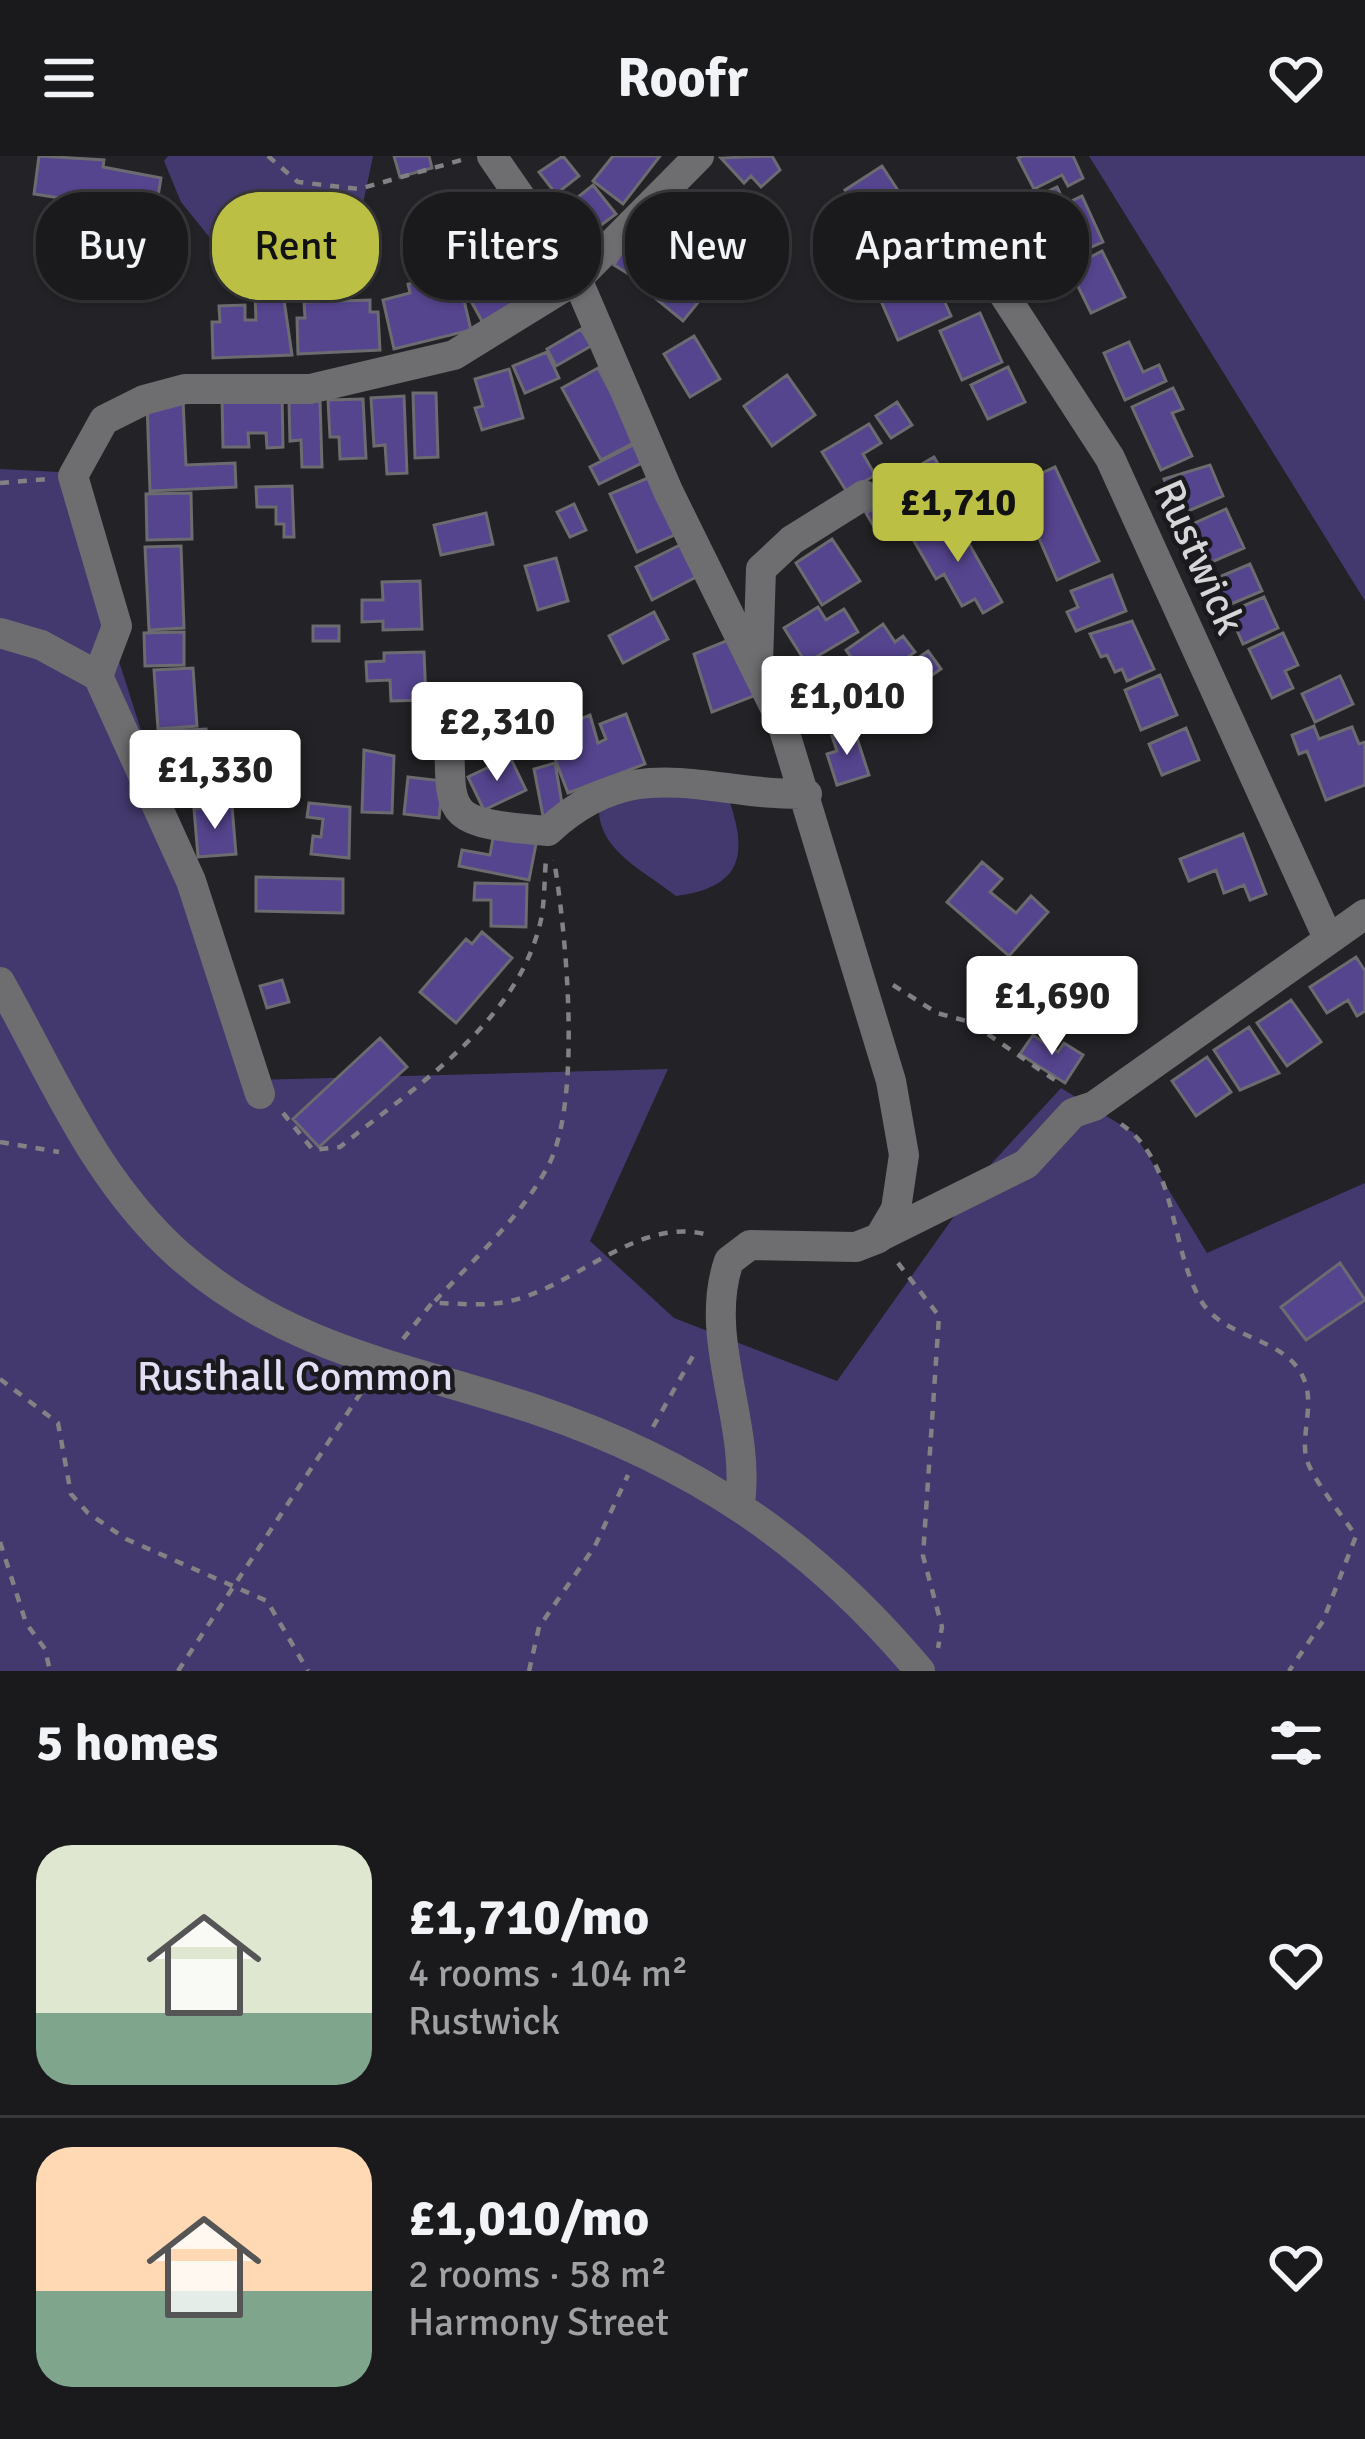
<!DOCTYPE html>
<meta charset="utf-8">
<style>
body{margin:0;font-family:Signika,sans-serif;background:#272729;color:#f1f3f6;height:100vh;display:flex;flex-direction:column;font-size:45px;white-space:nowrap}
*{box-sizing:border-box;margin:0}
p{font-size:39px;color:#9fa1a3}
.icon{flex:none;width:66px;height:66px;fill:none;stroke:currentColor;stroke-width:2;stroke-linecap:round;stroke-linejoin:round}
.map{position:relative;height:1515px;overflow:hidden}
.drawer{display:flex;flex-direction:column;background:#1a1a1c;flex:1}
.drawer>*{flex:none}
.top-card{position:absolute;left:36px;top:36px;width:1293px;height:108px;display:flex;gap:24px}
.price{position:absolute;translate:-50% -102px;padding:0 27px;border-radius:12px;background:#fff;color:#222;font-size:39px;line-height:78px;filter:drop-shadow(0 3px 6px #0008)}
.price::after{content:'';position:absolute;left:50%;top:72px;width:36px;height:27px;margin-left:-18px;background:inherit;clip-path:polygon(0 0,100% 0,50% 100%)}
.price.selected{background:#bbc044;color:#111}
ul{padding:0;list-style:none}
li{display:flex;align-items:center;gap:36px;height:300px;padding:0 36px}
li+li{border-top:3px solid #38383b}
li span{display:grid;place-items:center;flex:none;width:336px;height:240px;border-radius:36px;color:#555}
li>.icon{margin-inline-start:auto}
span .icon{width:144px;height:144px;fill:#fffc;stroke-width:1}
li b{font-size:51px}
h2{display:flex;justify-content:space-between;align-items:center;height:144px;padding:0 36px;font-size:51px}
.pill{padding:0 42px;border-radius:48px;background:#1a1a1c;box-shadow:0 3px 9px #0004,0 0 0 3px #38383b;font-size:42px;line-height:108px}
.pill.selected{background:#bbc044;color:#111}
header{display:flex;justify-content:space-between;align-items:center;height:156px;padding:0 36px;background:#1a1a1c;font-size:54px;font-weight:700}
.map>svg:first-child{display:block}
</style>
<header><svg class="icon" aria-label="menu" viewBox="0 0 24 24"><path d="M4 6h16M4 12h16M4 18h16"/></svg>Roofr<svg class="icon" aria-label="heart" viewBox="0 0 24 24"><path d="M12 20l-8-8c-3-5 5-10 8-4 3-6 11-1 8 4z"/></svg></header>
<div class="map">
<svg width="1365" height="1515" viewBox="0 0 1365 1515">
<rect width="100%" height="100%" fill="#232226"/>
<path fill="#44396e" d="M168,0H373L358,71L295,103H227L181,46L164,5Z
M1089,0H1365V445Z
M0,313L59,316L252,924L668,913L590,1085L674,1162L837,1225L992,1007L1061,932L1134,977L1207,1097L1365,1027V1515H0Z
M727,638C748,696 745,731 676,740C646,716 597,694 599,651L609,641Z"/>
<path fill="#55448e" stroke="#6c6b70" stroke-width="3" d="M39,0L104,4L103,11L161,22L154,65L91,56L92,47L34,38Z
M394,0H429L432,12L400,21Z
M563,0L579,20L556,38L539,16Z
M613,0H660L623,48L593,25Z
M772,0L780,14L761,31L751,20L744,27L721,2Z
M1023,0H1073L1083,22L1068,30L1062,19L1034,33L1018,2Z
M882,10L901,39L863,63L845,34Z
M593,29L616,58L585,81L563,53Z
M1057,31L1065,48L1082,40L1103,86L1064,103L1044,61L1034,65L1025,46Z
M919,52L934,82L923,87L927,95L898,109L879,70Z
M651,71L673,85L650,131L614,109L633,77L644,83Z
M519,85L526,97L534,92L554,125L483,167L466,136L472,132L464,119Z
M688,89L722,117L683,165L649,137Z
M1102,95L1125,141L1091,157L1069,112Z
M927,106L951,160L898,184L881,145L891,142L883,125Z
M429,123L430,130L450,125L454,138L462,136L471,174L394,193L383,144L410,137L408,128Z
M283,137L292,199L213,202L212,166H220L219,150L245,149V164H256L255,139Z
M370,144V156H378L380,194L298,198L297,162H305L304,146Z
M980,157L1002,206L962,224L940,175Z
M581,173L591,190L556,210L547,193Z
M694,180L720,223L690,241L664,198Z
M1129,186L1143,216L1159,209L1166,225L1125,244L1104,197Z
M547,196L559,222L525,237L513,210Z
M1008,211L1025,246L988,263L971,229Z
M598,212L637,285L601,304L562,232Z
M509,213L523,262L482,274L475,252L483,250L475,223Z
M787,219L815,259L772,290L744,250Z
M1173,232L1183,253L1172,257L1192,300L1161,314L1132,251Z
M413,237H436L438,301L415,302Z
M282,239L283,291L267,292L266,277H248L249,291H223L222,241Z
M404,240L407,317L387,318L385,289L374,290L371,242Z
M363,243L366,302L340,303L339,281H330L328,244Z
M183,244L186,309L235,307L236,331L150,335L147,246Z
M320,245L322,311H302L301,284L290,285L289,246Z
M897,246L912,269L891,282L876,260Z
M869,268L881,287L863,298L875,319L847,336L822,296Z
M637,287L646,305L599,328L590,311Z
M934,301L963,351L916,371L892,325Z
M1210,309L1223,340L1179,359L1164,323Z
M1055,311L1099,405L1057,424L1016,329Z
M655,319L681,376L637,396L610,338Z
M292,330L294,381H284V368H276V351H257L256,331Z
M191,337L192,383L147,384L146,338Z
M884,346L896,365L877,376L866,357Z
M574,348L586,374L570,381L557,356Z
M1226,353L1244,392L1205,409L1188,370Z
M486,357L493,388L441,399L434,369Z
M955,363L1002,446L983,457L975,443L962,450L944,418L936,423L914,385Z
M832,383L860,425L822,449L796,407Z
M680,389L696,421L652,444L636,411Z
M181,390L184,472L149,474L145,391Z
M556,402L568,445L538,454L525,410Z
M1250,408L1262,435L1224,451L1212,424Z
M1112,419L1126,455L1076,475L1067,456L1078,451L1071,435Z
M420,425L422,473L383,474V465L362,466V444H383L382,426Z
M1264,441L1278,472L1243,488L1229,456Z
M818,451L826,464L844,453L858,476L806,507L784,472Z
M654,456L668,483L623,507L609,480Z
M1132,465L1154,513L1127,525L1122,513L1115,516L1107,499L1101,501L1090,478Z
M883,468L895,486L903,480L915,496L890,514L883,504L864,519L846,494Z
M313,470H339V485H313Z
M184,476V509L145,510L144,477Z
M1283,477L1298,509L1285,515L1293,532L1272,542L1249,493Z
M736,481L759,538L712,556L694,498Z
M928,495L941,513L915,531L902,513Z
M424,496L426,544L391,545L390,524L367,525L366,506L384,505V497Z
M193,512L197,570L158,573L154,514Z
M1160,519L1177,559L1141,574L1125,534Z
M1340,520L1353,548L1315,566L1302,538Z
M626,558L645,608L568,637L547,582L568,574L571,581L580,578L575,565L590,559L598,587L606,583L600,568Z
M1314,570L1319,583L1352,571L1359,588L1365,586V629L1326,644L1307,595L1299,598L1292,579Z
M1186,572L1199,604L1162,619L1149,588Z
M206,573L207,590H223V603L169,610L167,575Z
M854,573L869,619L837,629L827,598L837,595L832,580Z
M364,594L394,600L392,657L362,656Z
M510,601L526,634L484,654L468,621Z
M555,607L564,659L544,665L534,613Z
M214,611L216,647L180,649L179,613Z
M408,621L443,625L439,662L404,658Z
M309,647L350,651L349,702L311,698L313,680L321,681L323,663L307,661Z
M232,650L236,698L198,701L194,653Z
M1243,678L1266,738L1250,744L1244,729L1224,737L1216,714L1189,725L1180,703Z
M493,682L537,683L529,724L459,710L462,694L490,699Z
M982,706L1002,723L990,736L1016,757L1031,740L1048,756L1009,800L947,746Z
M256,721L343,723V757L256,755Z
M475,727L527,728L526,771L491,770V744H474Z
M482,776L512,802L456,867L420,836L466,783L472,788Z
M1356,801L1365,815V855L1357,860L1348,844L1327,857L1310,831Z
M282,824L289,846L267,852L260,830Z
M1291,844L1321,886L1287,910L1257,867Z
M1249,871L1279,917L1240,934L1214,894Z
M1033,879L1058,896L1064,887L1083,899L1065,927L1020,898Z
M380,882L407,911L319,991L293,963Z
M1207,901L1231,936L1196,960L1172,925Z
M1340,1107L1365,1144L1306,1184L1281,1151Z"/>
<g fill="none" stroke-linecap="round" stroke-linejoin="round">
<path stroke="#828184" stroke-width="4.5" stroke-dasharray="9 9" stroke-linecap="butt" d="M268,0L298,26L359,33L465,3
M0,327L48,323
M893,829L937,857L970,866L1062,929
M283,957L313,994L340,991C414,931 515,869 540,768C545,748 544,724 546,704
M1121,968C1178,1007 1169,1089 1200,1143C1222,1183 1282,1180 1302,1219C1316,1245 1301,1276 1306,1301C1310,1320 1344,1362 1356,1380L1323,1465L1289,1515
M0,986L59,996
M898,1107L939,1160L923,1400L942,1471L938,1492
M435,1145C473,1104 520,1062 547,1012C583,948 566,776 554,704
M403,1183L432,1147C454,1147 478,1150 499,1147C573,1137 636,1056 712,1080
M0,1223L58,1267L71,1338L88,1357L126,1383L267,1445L308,1515
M653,1271L694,1198
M0,1386L26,1467L45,1493L50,1515
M178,1515L366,1229
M529,1515L539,1471L595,1390L628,1319"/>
<path stroke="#6e6e70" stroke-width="30" d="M492,0L577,123L668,335L781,564L891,925L904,999L896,1053L879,1082L856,1091L750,1089L729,1105C702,1182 751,1267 740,1347
M960,71L1110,302L1328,782
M0,477L41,489L98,520L191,725L260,938
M758,507L761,413L792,384L864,339
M98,520L117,470L73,320L104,264L144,244L185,233H310L454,199L577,123L699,0
M449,557C452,661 436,666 548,675C636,593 703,640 807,638
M0,826C54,922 95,1024 179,1099C287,1194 404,1210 534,1253C694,1307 812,1386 920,1515
M879,1081L1026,1008L1073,957L1094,950L1365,758"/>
</g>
<g text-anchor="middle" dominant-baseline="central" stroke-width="9" stroke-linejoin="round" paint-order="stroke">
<g font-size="42" fill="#d6d6d8" stroke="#1a191d">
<text transform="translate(1199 401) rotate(66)">Rustwick</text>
</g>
<g font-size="42" fill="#e2dff5" stroke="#1a191d">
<text x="295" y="1220">Rusthall Common</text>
</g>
</g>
</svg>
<b class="price selected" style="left:958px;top:409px">£1,710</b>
<b class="price" style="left:847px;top:602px">£1,010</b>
<b class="price" style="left:497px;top:628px">£2,310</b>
<b class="price" style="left:215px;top:676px">£1,330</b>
<b class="price" style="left:1052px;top:902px">£1,690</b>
<div class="top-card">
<a class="pill">Buy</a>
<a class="pill selected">Rent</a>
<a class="pill">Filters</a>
<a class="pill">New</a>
<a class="pill">Apartment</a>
</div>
</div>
<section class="drawer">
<h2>5 homes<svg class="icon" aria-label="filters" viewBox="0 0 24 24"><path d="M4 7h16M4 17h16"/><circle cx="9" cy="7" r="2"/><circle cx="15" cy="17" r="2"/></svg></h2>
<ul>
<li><span style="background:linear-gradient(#dfe7d0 70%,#7fa58c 0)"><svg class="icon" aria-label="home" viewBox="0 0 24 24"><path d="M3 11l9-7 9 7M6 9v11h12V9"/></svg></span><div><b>£1,710/mo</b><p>4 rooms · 104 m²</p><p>Rustwick</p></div><svg class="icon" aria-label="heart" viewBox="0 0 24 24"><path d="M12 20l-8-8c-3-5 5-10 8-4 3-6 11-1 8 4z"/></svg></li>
<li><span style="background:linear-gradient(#ffd9b3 60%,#7fa58c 0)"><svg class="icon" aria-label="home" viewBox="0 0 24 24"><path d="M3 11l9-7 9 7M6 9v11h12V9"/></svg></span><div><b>£1,010/mo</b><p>2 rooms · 58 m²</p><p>Harmony Street</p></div><svg class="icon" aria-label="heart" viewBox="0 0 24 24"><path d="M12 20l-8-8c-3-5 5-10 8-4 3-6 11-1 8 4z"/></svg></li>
</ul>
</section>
